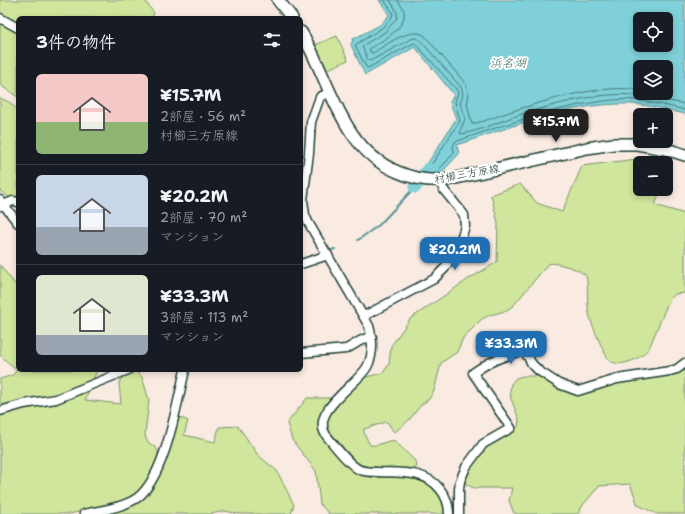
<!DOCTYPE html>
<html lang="ja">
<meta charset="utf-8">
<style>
body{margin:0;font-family:"Shantell Sans","Klee One",sans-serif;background:#242831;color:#f1f3f6;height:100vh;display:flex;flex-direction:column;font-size:15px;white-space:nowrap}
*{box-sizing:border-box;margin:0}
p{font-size:13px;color:#9ea1a6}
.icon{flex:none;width:22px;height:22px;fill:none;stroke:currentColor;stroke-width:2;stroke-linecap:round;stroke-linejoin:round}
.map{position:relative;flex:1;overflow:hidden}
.sheet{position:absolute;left:16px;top:16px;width:287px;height:356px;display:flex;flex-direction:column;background:#171b24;border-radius:6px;box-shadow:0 2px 6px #0003}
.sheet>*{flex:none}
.tools{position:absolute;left:633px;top:12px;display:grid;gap:8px}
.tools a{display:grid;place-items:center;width:40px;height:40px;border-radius:6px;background:#171b24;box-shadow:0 2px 6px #0003;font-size:20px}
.price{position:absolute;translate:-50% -34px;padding:0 9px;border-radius:8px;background:#1f6fb2;color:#fff;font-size:13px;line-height:26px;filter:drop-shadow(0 1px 2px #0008)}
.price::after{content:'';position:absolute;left:50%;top:24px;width:12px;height:9px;margin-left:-6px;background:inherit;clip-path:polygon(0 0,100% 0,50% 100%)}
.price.selected{background:#222;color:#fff}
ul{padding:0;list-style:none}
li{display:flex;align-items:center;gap:12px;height:100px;padding:0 20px}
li+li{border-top:1px solid #363941}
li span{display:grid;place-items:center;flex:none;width:112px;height:80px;border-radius:6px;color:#555}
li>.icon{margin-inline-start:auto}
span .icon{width:48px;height:48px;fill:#fffc;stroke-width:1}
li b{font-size:17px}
h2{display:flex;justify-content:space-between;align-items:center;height:48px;padding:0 20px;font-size:17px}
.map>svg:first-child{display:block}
</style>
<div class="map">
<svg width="685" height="514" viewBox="0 0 685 514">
<rect width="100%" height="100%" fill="#f9ebe1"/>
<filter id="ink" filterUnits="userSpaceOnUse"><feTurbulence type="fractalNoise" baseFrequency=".025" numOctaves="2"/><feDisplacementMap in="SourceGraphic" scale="8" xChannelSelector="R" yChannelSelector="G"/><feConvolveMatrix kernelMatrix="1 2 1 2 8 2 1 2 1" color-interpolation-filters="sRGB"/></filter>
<g filter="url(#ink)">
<path fill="#cfe69c" stroke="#779268" d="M0,0H144L154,13L152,18H18V97L0,85Z
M337,36L348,60L326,70L315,45Z
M0,98L9,102L18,110V197H8L0,191Z
M644,158L672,163L666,178V163H640V189H661L655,205L685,214V293L675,294L669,300L650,346C644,356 636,360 625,363C620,364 615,364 610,361C605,357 590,321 589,313C586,301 589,288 586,276C582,270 555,261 548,264L513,306L505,311L490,315L482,319L463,338L457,352L441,363L434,391L429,399L421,405L410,419L395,432L393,431L388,423L386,422L364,429V433L370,445C379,447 387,439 395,441L415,461L417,467L412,469C396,468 367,471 355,461L329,431L327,425L328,418L342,400L366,377L383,373L389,364L391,346L410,319L467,280L497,262L498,223L491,195L520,184L537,203L562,212L582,166Z
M0,265L18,288V370H97L85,400L121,404L119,384L122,376L134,372H137L142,377L149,400L145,434L146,439L149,443L155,447L158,451V457L147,482L135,495L128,499L70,514H0V379L13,375L16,371L15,369L0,355Z
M685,367V514H657L638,505L630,484L599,486L583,505L578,514H518L514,513L509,501L512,488H474L466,484L464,480C470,467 478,450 491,442C500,437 510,433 518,427L519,419L511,399L510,391L511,384L516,378L523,376H537L553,384L593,389Z
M307,398H332C326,405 319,412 318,422C318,426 319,430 321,434C325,444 350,472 361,475C386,482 417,468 436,491C442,498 444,506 444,514H329L320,504L316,471L292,440L287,423Z
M177,416L188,421L184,435L215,442L219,427L238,426L258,455L277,471L294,505L291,514H239L225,511L211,514H99C110,510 131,506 140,500C160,487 170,439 177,416Z"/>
<path fill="#7fd0d8" stroke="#599596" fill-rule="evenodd" d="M379,0H685V114C668,110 649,105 631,104C571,102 512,127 457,145L459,154L428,187L415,183L456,119L450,102L454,95L415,47L365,75L351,45L353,39L380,25L389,15ZM640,19H666V45H640ZM640,67H666V93H640Z"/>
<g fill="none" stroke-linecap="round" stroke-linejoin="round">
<path stroke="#457876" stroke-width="1" d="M384,0L393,13L392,17L382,28L355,45L366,67L368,68L412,44L415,43L456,89L458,93L455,102L460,121L426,173
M390,0L397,12V18L385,32L362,46L368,60L370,61L411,39L416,38L420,40L460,86C464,92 463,96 460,103L465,119L460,131L461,134C481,131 502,120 522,114C557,104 597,92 634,95C651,97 668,101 685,104
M397,0C400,4 403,7 404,11C407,28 382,41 370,48V52L373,53C386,45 409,27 424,35L466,84L469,94L467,104L472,124C488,121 504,113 519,109C555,98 603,84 640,90
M435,174L454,153L453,146L455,142C496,127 537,114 579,105C597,102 616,98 634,100C651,102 668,106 685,110"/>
<path stroke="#599596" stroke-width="2" d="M11,207L18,216
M358,240L379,225L415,187
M331,250L335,249"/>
<path stroke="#7fd0d8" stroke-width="13" d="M415,187L428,169"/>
<defs>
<path id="minor" d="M0,18L18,28
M330,92L320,97L311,122L309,153L303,200L305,215L308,222L369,326C373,340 374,354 367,367C357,385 310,411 326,435C333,444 350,466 360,470C366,472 372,472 378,472C400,473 425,470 440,489C446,496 449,505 449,514
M0,200L18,223
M1,206L13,201L18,202
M301,264L328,255
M364,316L434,279L445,268L462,236L465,226L464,215L461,211L443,189L441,181
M301,353L346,349C355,345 361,338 372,337
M0,411L24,404L56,399L128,370
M84,514C101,510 122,508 137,498C165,478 177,403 185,370
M459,514V489L460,481L466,467L483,444L511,428L473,373C491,360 502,357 524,350L532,364L539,371L559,384L578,391L617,379L670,371L677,369L685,363"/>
<path id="secondary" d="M278,0L292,18
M301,32C331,81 340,148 398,172C416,180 433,182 452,179L587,148L613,144H637L666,149L685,155"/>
</defs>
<use href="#minor" stroke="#1f3d34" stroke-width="11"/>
<use href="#secondary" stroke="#1f3d34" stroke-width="14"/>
<use href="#minor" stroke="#fff" stroke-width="8"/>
<use href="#secondary" stroke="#fff" stroke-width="11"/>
</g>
</g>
<g text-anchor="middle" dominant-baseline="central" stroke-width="4" stroke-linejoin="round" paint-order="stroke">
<g font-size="11" fill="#1f3d34" stroke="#fff">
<text transform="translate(467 174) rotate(-10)">村櫛三方原線</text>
</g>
<g font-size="12" font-style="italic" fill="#37625d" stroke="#fff">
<text x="508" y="63">浜名湖</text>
</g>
</g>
</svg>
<div class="tools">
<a><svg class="icon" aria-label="locate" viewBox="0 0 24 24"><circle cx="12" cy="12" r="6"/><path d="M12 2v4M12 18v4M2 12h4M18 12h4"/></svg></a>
<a><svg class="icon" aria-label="layers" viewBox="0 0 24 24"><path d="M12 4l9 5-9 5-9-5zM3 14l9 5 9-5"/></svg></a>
<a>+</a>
<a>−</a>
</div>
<b class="price selected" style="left:556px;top:143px">¥15.7M</b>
<b class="price" style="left:455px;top:271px">¥20.2M</b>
<b class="price" style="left:511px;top:365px">¥33.3M</b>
<section class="sheet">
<h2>3件の物件<svg class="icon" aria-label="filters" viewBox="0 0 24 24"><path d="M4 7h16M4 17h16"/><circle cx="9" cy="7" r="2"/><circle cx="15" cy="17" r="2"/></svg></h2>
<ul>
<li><span style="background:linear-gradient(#f6c9c9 60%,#8fb573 0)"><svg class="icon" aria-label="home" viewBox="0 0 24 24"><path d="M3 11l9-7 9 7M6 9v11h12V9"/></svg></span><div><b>¥15.7M</b><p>2部屋 · 56 m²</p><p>村櫛三方原線</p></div></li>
<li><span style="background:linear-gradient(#c9d6e8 65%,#9aa5b1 0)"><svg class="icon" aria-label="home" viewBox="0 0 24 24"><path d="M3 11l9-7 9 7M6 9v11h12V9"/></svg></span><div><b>¥20.2M</b><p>2部屋 · 70 m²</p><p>マンション</p></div></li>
<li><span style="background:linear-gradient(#dfe7d0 75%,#9aa5b1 0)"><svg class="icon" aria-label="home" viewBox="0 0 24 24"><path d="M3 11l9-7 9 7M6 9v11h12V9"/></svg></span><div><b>¥33.3M</b><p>3部屋 · 113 m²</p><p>マンション</p></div></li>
</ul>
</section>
</div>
